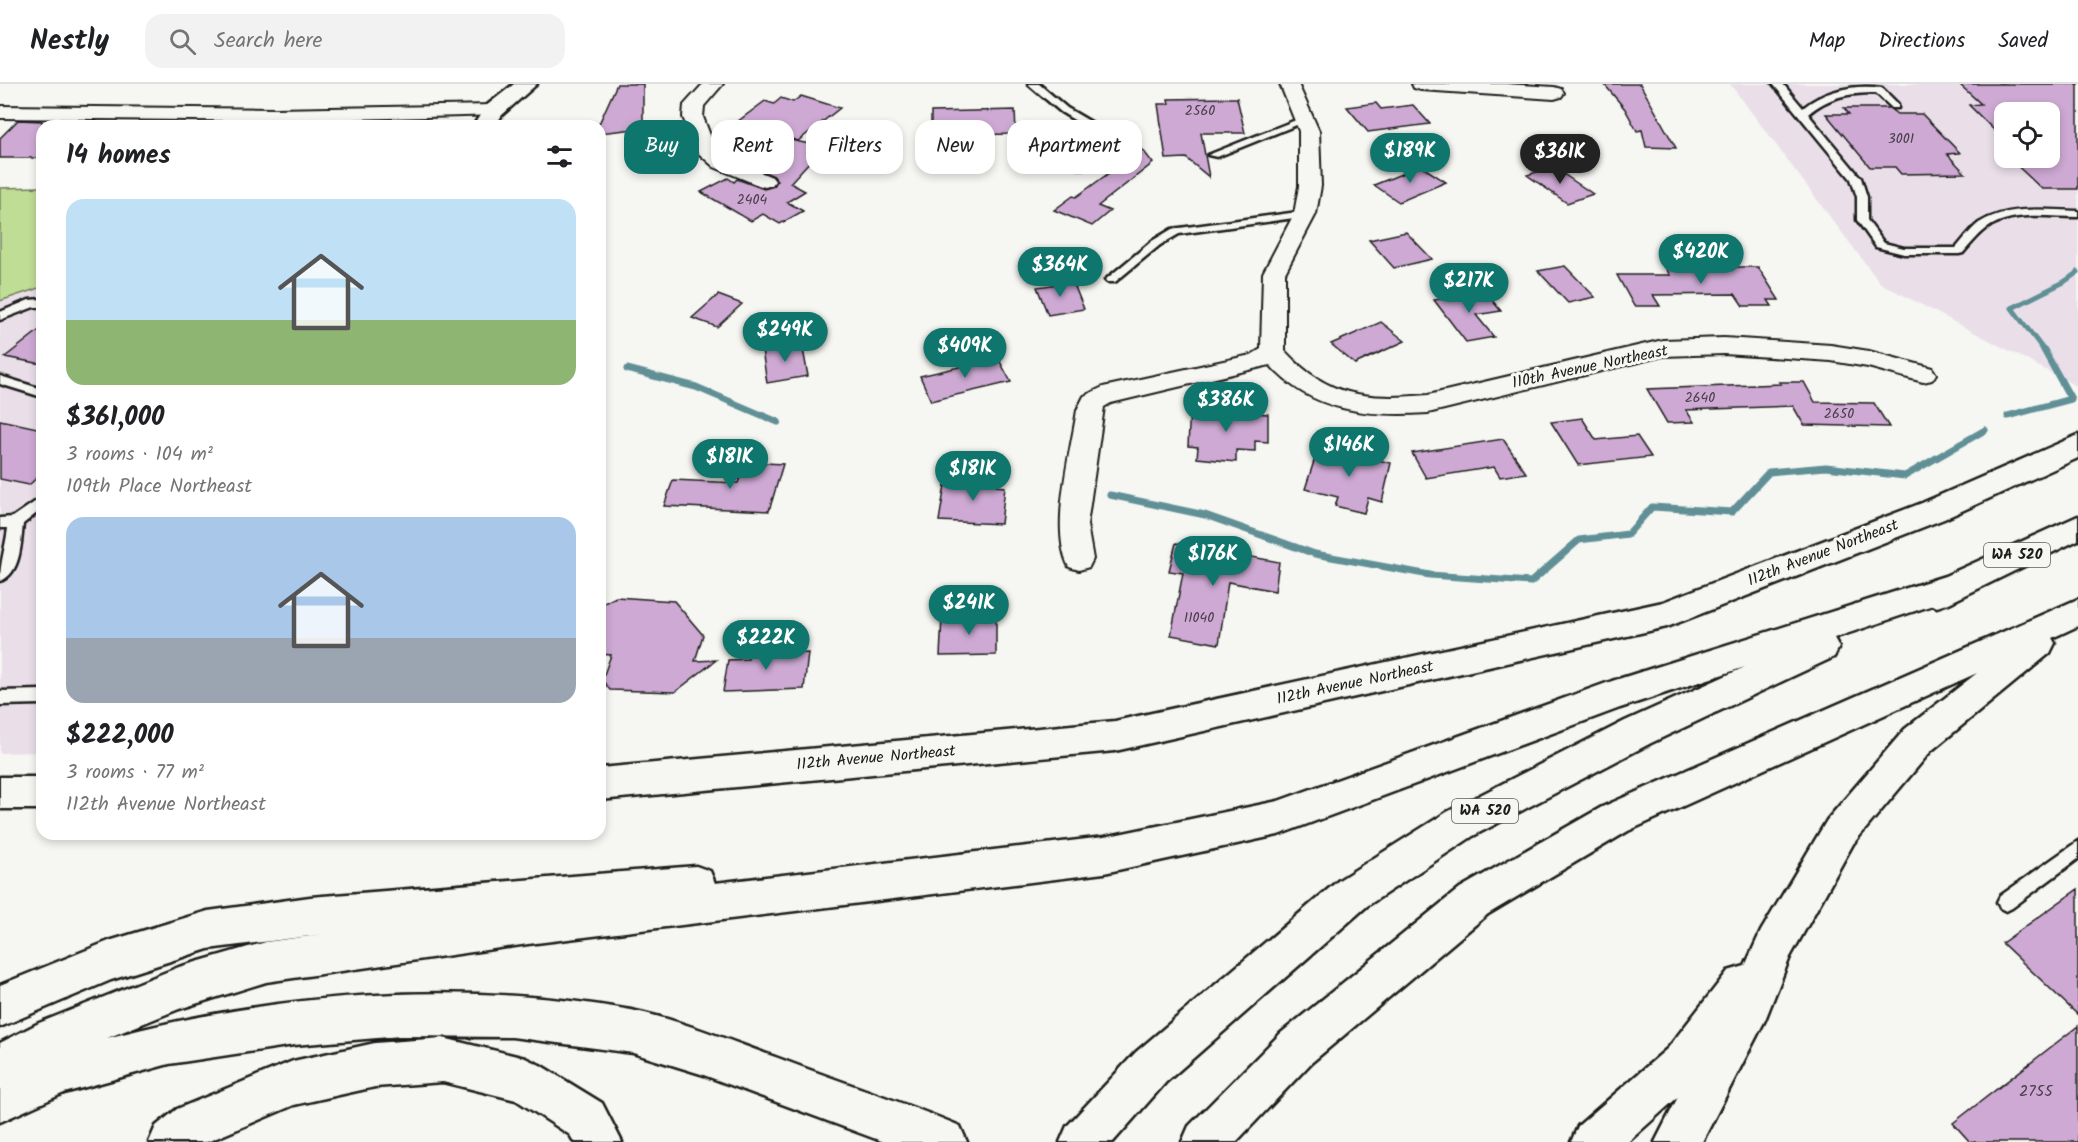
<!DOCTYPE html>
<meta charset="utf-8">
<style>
body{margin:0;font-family:Kalam,sans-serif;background:#f2f2f2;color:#202124;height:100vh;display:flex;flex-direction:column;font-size:22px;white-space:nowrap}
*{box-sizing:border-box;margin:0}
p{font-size:20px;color:#757577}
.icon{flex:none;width:33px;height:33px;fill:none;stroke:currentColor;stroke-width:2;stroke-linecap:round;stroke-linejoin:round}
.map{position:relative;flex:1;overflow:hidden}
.drawer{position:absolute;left:36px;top:36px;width:570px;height:720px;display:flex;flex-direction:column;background:#fff;border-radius:18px;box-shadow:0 3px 9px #0003}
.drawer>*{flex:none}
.banner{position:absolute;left:624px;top:36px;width:570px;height:54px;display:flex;gap:12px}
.tools{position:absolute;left:1994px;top:18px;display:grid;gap:12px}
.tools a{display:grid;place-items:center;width:66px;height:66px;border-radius:12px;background:#fff;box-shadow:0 3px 9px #0003;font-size:30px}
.price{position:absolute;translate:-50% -51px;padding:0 14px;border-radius:21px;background:#0f766e;color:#fff;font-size:20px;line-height:39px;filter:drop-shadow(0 2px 3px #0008)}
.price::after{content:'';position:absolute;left:50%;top:36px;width:18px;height:14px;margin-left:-9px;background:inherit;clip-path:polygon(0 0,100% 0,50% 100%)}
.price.current{background:#222;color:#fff}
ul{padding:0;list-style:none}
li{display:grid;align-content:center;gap:12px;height:318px;padding:0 30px}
li span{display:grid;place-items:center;height:186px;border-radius:18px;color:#555}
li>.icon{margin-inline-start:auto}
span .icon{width:108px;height:108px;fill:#fffc;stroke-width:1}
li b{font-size:26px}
h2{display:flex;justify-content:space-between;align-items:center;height:72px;padding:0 30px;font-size:26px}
.tag{padding:0 21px;border-radius:18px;background:#fff;box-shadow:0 3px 9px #0003;font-size:21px;line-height:54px}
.tag.current{background:#0f766e;color:#fff}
header{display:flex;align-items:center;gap:36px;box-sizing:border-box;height:84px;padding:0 30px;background:#fff;border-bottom:2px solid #e0e0e0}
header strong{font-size:28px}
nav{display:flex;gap:33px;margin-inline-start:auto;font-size:21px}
.search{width:420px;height:54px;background:#f2f2f2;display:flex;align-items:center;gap:15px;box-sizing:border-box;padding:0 21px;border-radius:18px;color:#757577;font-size:22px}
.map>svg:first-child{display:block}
</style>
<header>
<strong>Nestly</strong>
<div class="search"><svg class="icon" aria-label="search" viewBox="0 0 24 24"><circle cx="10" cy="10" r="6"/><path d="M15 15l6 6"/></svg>Search here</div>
<nav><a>Map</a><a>Directions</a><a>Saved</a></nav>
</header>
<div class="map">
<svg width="2078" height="1058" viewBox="0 0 2078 1058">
<rect width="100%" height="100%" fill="#f6f6f2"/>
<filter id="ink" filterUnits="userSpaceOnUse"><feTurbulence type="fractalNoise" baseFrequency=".0167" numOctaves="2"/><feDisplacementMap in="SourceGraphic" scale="12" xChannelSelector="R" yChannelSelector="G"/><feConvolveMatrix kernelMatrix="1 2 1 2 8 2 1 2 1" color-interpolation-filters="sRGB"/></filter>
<g filter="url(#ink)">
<path fill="#eadfe9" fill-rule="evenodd" d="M1730,0H2078V303L1880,199ZM2004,28H2049V74H2004Z
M42,203V668L0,669V217Z"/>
<path fill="#c0dd95" stroke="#6e7c58" stroke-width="1.5" d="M42,103V203L0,217V104Z"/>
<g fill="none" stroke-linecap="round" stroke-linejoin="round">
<path stroke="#609096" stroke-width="5" d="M2045,268L2012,224L2064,198L2078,188"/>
<path stroke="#609096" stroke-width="7" d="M627,285L696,303L778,338
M2008,332L2071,315L2044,266
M1110,411L1205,431L1315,470L1430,491L1531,498L1579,456L1628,450L1652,423L1732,428L1769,388L1826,383L1905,392L1985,346"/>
</g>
<path fill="#cda9d3" stroke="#1c1c1c" stroke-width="1.5" d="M617,0H643V44L600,49V42H598Z
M1604,0H1640L1676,64L1646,63L1642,46L1637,47L1625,25Z
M1959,0H2078V105H2042L2009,74H2049V28H2004V56L1969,21L1981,20Z
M801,12L840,24L798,57L737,38L765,17L774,20L781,14L793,18Z
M1229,14H1237L1245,49H1201L1209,93L1186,74L1166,75L1158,20H1169L1168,15Z
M1376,19L1381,25L1413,21L1430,40L1368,48L1347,23Z
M1844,24H1889L1897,30H1922L1960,69L1947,70L1965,89L1901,90L1895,83H1870L1826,30H1849Z
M1015,26L1016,50L949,51L950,48H931V28Z
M18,36L42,37V74H0V54Z
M777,53L823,63L790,99L805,107L787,118L803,127L780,140L763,130L751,137L701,108L728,94L734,98L737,95L764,105L774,102L777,97L774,92L750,82Z
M1142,65L1153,79L1098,122L1110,127L1092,142L1054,126L1073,112L1076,113Z
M1421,82L1446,98L1399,118L1374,101Z
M1553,83L1593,110L1567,119L1527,91Z
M1406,148L1432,175L1394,184L1369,156Z
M1565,182L1595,213L1568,219L1538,187Z
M1665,183H1758L1779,216H1768L1772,222H1743L1735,210L1653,211L1660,222H1634L1617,191H1670Z
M1073,198L1084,225L1048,231L1037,203Z
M1485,208L1501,227L1476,231L1494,253L1466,258L1434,216Z
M718,211L742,220L717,243L692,234Z
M1381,238L1405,257L1355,280L1331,260Z
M42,244V280L5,273Z
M802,260L808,292L767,299L762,266Z
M998,274L1011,298L931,317L920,292Z
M1779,298H1804L1815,318L1874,319L1889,343L1804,341L1793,322L1686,326L1694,338L1667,339L1647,305L1781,300Z
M1190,324L1268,330V358L1255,357V367L1236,366V378L1197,374L1198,363L1188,362Z
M1582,334L1596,356L1637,352L1651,373L1578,381L1551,338Z
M0,336L42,345V389L29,401L0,395Z
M1503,355L1526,389L1500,393L1494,383L1426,394L1412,369Z
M1319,362L1391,379L1382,418L1368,414L1364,429L1335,422L1338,413L1305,405Z
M745,378L783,380L769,427L664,422L673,396L738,399Z
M963,394L997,396L996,402L1005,403L1001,440L939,437L945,401L962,402Z
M1176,459L1279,478L1275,507L1228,498L1219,560L1171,551L1183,489L1169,487Z
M616,513L674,517L703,551L695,577L716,576L675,608L610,606L602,596L611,571L600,570V521Z
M996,532V571L940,572L942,533Z
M775,560L774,571L808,569L804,605L723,608L728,576L748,575L750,561Z
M2078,805V931L2002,859Z
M2078,942V1058H1970L1953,1039Z"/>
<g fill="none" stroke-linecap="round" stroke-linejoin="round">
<defs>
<path id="lane" d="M1028,0H1039L1067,24L1108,48L1113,67L1112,69L1085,84H1077V80L1103,66L1099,51L1061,28Z
M1773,0H1783L1803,24C1825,6 1855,0 1882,4L1898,20V24H1892L1876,9C1850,9 1829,12 1808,30L1861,94L1867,113V136L1884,159L1904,164H1956C1963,156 1970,146 1979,139C2007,121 2046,126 2078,127V133C2049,133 2011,126 1986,145C1977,152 1970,161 1963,169L1959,170H1904L1876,163L1857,136V113L1851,95Z
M1301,34L1309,36L1217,73L1208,71Z
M1305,127L1309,128V132L1179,150L1160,161L1115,198H1107L1105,196L1152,157L1172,145Z
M42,215V223H34L0,236V228L29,216Z
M0,292L42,305V313L0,300Z
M42,413V425L23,440C21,458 21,490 0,497C0,478 6,462 8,444H0V434L13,433Z
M42,606V620L0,621V607Z
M2078,757V775L2012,824L2006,827L2000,824L1997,818L2000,812Z"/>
<path id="street" d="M703,0H723L704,22L703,33L715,64L728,75L772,93L775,97L772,101L765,103L758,101L714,83L696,67L683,33L684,21Z
M1280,0H1298L1319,47L1321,102L1316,130L1285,189V267C1328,314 1368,316 1428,311L1663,256L1724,254L1831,261L1869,267L1932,284L1936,290L1932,296L1923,298L1868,283L1831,277L1724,270L1663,272L1428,329C1370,333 1311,328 1270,281L1111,319L1104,323L1087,441L1093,475L1089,483L1079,486L1069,483C1049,446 1071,367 1077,326L1084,312L1103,303L1251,271L1261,265L1263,189L1294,130L1299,102V47Z
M1412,0H1506L1554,3L1561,5L1564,9L1561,13L1554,15L1421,6L1414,4Z
M494,21L501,23L504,27L501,31L276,37L0,34V22L276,25Z"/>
<path id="secondary" d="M514,0H537L502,31L495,42H473L486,22Z
M2078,351V374L1944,435L1667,543L1115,667L600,716V684L1115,637L1663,518L1922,419Z
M0,693H42V725H0Z"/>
<path id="highway" d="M2078,432V456L1949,519L1937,523L1933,521L1834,554L1839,563L1834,573L1651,659L1473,752L1367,822L1166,998L1113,1058H1060L1067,1042L1136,968L1339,796L1447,728L1625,637L1745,583L1620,624L1278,751L1104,789L528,860L266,898L179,925L107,954C276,909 459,895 631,926C681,936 730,957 778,974C838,997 900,1017 960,1042L967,1058H884L701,990L633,969L512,953L401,952L294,961L169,980L64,1009L0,1038V959L39,939L179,883L266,858L325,850L208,865L111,896L0,943V901L109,857L208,827L310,813L696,782L710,787L715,799L1104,753L1278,717L1612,597L1945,492Z
M2078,515V542L2052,554L2055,559L2050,569L1931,667L1853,760L1790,873L1765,936L1702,1058H1655L1678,1013L1628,1058H1571L1578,1042L1668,964L1728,887L1745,882L1761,847L1827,736L1905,645L1977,589L1628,747L1488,830L1311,979L1236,1058H1182L1189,1042L1281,949L1460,804L1602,723Z
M443,954L525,974L540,981L602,1019L622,1058H574L570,1051L516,1016L443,998L375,1003L294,1021L207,1058H149L156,1042L177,1025L293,977L375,959Z"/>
</defs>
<use href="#lane" stroke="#1c1c1c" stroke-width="5"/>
<use href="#street" stroke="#1c1c1c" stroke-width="4"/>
<use href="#secondary" stroke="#1c1c1c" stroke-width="5"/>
<use href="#highway" stroke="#1c1c1c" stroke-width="5"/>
<use href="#lane" fill="#f6f6f2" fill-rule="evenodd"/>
<use href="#street" fill="#f6f6f2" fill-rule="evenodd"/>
<use href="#secondary" fill="#f6f6f2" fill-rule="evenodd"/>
<use href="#highway" fill="#f6f6f2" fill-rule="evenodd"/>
</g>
</g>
<g text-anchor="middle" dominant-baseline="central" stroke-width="6" stroke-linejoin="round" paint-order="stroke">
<g font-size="14" fill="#483f4a">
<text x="1200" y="27">2560</text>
<text x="1901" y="55">3001</text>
<text x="752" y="116">2404</text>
<text x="1700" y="314">2640</text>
<text x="1839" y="330">2650</text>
<text x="1199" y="534">11040</text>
</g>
<g fill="#f6f6f2" stroke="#5d5d5c" stroke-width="1.5">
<rect x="1984" y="459" width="66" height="24" rx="4.5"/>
<rect x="1452" y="715" width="66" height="24" rx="4.5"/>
</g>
<g font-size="15" font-weight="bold" fill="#1c1c1c">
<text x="2017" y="471">WA 520</text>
<text x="1485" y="727">WA 520</text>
</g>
<g font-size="16" fill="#1c1c1c" stroke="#f6f6f2">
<text transform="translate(1590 283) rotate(-12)">110th Avenue Northeast</text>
<text transform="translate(1823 469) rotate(-21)">112th Avenue Northeast</text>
<text transform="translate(1355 599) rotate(-12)">112th Avenue Northeast</text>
<text transform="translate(876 674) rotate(-5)">112th Avenue Northeast</text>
</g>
<g font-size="16" fill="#483f4a">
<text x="2036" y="1007">2755</text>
</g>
</g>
</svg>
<div class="tools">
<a><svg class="icon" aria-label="locate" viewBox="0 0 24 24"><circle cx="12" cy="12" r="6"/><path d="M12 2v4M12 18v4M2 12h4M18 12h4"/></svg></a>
</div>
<b class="price" style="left:1410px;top:100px">$189K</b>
<b class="price current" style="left:1560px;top:101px">$361K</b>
<b class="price" style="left:1701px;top:201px">$420K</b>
<b class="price" style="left:1060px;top:214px">$364K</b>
<b class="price" style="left:1469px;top:230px">$217K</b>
<b class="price" style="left:785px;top:279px">$249K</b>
<b class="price" style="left:965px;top:295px">$409K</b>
<b class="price" style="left:1226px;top:349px">$386K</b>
<b class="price" style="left:1349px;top:394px">$146K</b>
<b class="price" style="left:730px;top:406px">$181K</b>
<b class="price" style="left:973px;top:418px">$181K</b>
<b class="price" style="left:1213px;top:503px">$176K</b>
<b class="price" style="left:969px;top:552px">$241K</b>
<b class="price" style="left:766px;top:587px">$222K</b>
<div class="banner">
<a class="tag current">Buy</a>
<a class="tag">Rent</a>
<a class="tag">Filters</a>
<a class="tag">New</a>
<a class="tag">Apartment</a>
</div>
<section class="drawer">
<h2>14 homes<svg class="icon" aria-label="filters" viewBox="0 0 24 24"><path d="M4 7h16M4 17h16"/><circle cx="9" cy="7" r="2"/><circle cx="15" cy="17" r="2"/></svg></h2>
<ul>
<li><span style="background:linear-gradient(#bfe0f5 65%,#8fb573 0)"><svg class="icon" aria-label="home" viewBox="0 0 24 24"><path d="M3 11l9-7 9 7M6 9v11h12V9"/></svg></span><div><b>$361,000</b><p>3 rooms · 104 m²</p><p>109th Place Northeast</p></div></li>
<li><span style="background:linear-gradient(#a9c7e8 65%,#9aa5b1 0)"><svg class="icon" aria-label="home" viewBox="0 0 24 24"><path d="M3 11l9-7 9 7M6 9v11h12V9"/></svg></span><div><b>$222,000</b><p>3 rooms · 77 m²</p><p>112th Avenue Northeast</p></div></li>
</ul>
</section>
</div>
